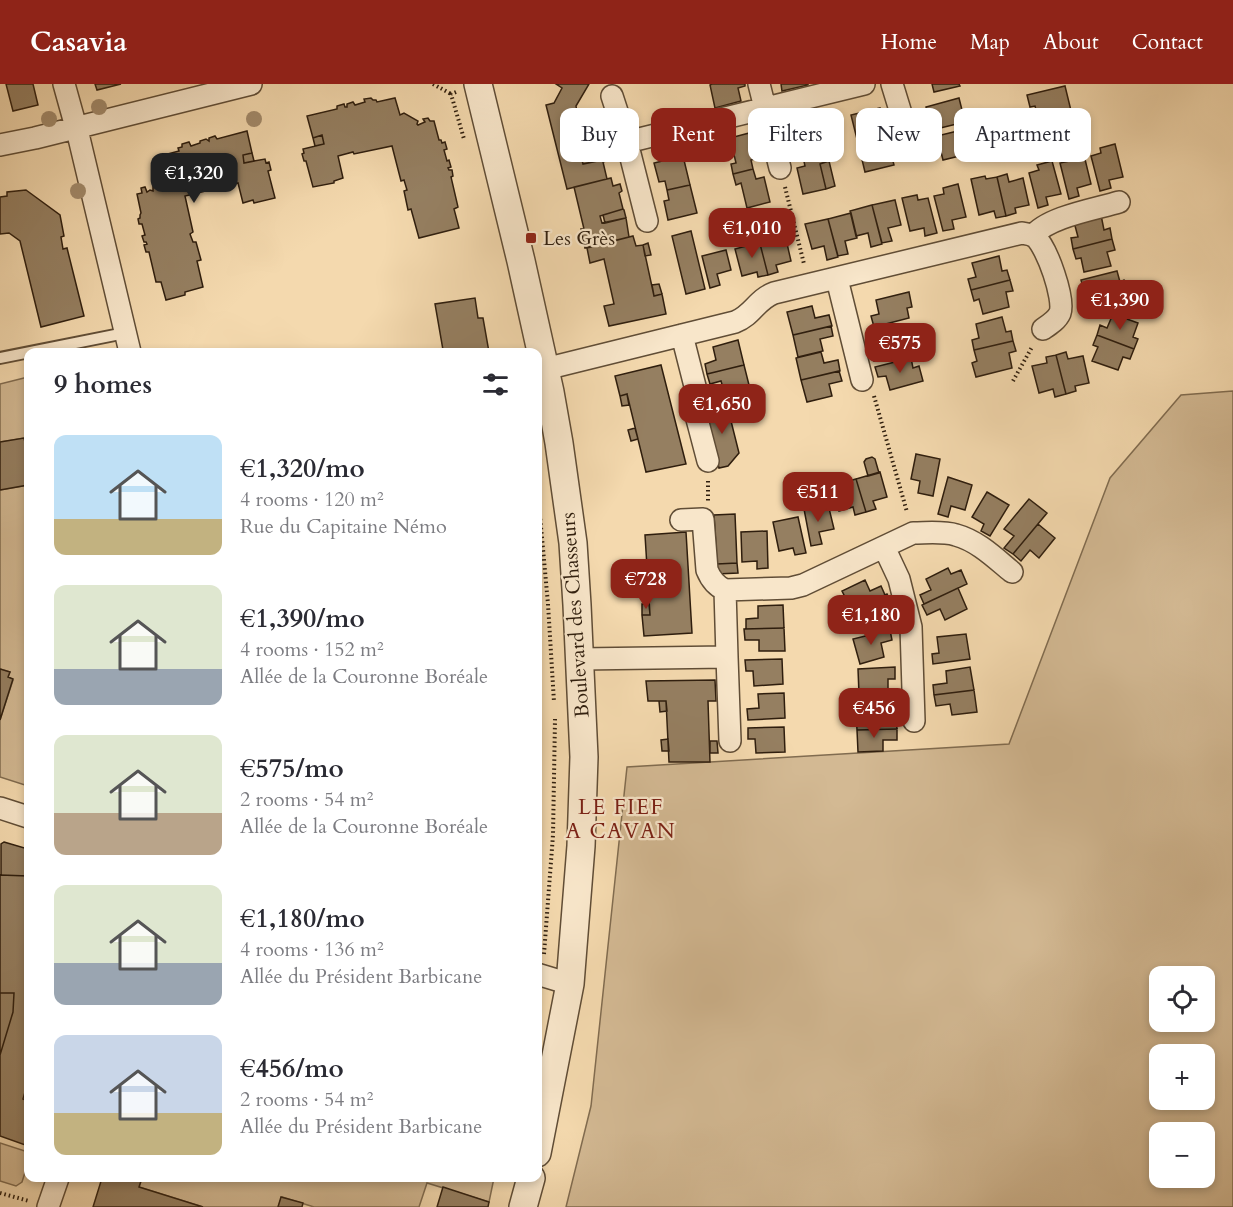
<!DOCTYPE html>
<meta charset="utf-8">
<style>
body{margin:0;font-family:Cardo,serif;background:#f7f7f7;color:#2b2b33;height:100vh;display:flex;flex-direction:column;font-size:22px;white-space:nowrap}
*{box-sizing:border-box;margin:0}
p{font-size:20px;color:#7c7c81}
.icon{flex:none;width:33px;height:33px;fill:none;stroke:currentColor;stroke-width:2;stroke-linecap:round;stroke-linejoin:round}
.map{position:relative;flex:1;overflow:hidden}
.side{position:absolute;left:24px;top:264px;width:518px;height:834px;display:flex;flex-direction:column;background:#fff;border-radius:12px;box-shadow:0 3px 9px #0003}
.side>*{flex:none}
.top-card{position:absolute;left:560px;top:24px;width:570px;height:54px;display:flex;gap:12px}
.tools{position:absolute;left:1149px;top:882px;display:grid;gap:12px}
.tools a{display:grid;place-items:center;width:66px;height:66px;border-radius:12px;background:#fff;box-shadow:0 3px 9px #0003;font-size:30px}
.price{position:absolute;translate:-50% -51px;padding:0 14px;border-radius:12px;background:#8f2418;color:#fff;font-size:20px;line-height:39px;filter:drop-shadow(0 2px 3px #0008)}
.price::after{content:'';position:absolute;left:50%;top:36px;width:18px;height:14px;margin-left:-9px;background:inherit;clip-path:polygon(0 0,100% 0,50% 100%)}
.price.current{background:#222;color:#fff}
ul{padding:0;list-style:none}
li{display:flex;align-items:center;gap:18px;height:150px;padding:0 30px}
li span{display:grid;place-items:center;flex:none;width:168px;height:120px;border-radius:12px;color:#555}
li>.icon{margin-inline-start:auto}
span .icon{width:72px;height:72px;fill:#fffc;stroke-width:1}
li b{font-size:26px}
h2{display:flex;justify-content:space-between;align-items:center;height:72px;padding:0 30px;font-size:26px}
.tag{padding:0 21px;border-radius:12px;background:#fff;box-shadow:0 3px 9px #0003;font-size:21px;line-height:54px}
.tag.current{background:#8f2418;color:#fff}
header{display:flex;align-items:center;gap:36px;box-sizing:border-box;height:84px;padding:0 30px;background:#8f2418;color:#fff}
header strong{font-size:28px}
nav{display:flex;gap:33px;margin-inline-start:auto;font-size:21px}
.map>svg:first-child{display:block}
</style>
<header>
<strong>Casavia</strong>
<nav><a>Home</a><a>Map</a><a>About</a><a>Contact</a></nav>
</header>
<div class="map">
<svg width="1233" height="1123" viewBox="0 0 1233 1123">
<rect width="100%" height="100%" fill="#f4d9ae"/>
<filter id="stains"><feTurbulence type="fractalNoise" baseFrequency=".00333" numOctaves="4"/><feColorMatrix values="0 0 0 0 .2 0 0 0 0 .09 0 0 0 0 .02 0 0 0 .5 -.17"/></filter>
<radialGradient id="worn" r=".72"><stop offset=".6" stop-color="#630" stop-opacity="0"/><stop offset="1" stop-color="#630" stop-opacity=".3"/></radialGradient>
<path fill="#d3b993" stroke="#816c50" stroke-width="1.5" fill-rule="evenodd" d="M28,293V358H25L24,354L0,358V300Z
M1233,307V1123H566L591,1022L627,683L1009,660L1110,394L1181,311ZM1160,892H1204V938H1160ZM1160,970H1204V1016H1160ZM1160,1048H1204V1094H1160Z
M28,401V702L0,693V636L13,596L8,593L10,588L0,585V406Z
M0,1059L28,1068V1079L22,1098L16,1102L0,1097Z
M142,1094H494L489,1118L427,1099L419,1123H314L282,1113L278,1123H203L139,1103Z"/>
<path fill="#957f61" stroke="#2f1e0e" stroke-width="1.5" d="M6,0H33L38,21L13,27Z
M95,0H121L97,6Z
M556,0H589L576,22L577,28L579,30L591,28L599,64H602L603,67L581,72L583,80L605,75L606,77L603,78L607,95L567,105L546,21L554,19L562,4Z
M712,0H745V2L738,4L741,17L715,24L710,1Z
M781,0H808V1L782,7Z
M932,0H959L960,2L934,8Z
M1065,2L1075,43L1043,51L1035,22L1030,23L1027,11Z
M371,14L373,16H376L377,18L395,14L400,31L404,29L418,37L417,40L418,41L425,38L423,35L428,34L430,37H434L439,56H441L442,59L445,58L447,65L444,66L447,77L449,76L451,83L448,84L449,86H452L453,92L451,93L458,123L454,125L459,144L419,154L411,125L408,126L404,107L407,106L404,96L401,97L392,62L354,70L353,68L338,72L343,94L334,97V99L313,103L306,77H304L302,70L304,69L303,65L324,60L322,51L313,54L307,32L337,25V22L344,20L345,23H347V20L353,18L355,21L365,18L364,15Z
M959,14L965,38L932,46L926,23Z
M880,24L884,43L879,44L881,54L858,59L851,31Z
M809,34L815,59L820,58L823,68L803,73L801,64L793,66L786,40Z
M1014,34L1015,40L998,44L997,38Z
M1015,40L1020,57L1002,61L998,44Z
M970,44L976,68L943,76L937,52Z
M247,47L252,69L243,71L244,79L265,75L266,79L269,78L271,86L268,87L275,114L254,119L253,116L243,119L238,99L185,112L193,148L190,150L193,158H196L201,176L197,177L203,203L185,208V211L166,216L161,198H156L149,168H146L144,161L147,160L146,158H144L142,152L145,151L142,140H139L138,135L140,134V131L141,129L137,110L142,109L141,104L145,103L147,108L150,106L153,107V101L160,88H163L160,72L179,67L178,64L182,63V60L189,58L191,62L200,59V57L206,55L209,57V54L215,52L217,55Z
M753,48L759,74L751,76L753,85L733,90L731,80L736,79L730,54Z
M322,51L324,60L315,62L313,54Z
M881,54L883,63L889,62L894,81L865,88L858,59Z
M1115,60L1123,93L1109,96L1111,104L1100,107L1091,72L1101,69L1100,64Z
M1083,67L1091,100L1077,104L1079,112L1069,115L1060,79L1070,77L1068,71Z
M601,68L603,76L583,80L581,72Z
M823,68L825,78L820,80L826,105L803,110L797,84L805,82L803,73Z
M252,69L254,77L244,79L243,71Z
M683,72L690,101L667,106L665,97L659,98L654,79Z
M829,77L835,102L826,105L820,80Z
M1052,77L1061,110L1046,113L1048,121L1038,124L1029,89L1039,86L1037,81Z
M753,85L756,95L764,93L770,118L747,124L741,99L736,101L733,90Z
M1007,90L1009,98L1023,94L1029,121L1015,124L1016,129L1006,132L997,93Z
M985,92L986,95L997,93L1006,132L996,134L994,127L979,131L971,95Z
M611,94L613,102L620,100L622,107L619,109L623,125L600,132L602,139L626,134L629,153L585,164L581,145H584L574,103Z
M958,100L966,133L952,136L954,145L943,147L934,112L944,110L943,104Z
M690,101L697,129L668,136L664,117L669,116L667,106Z
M26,106L60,131L64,152L61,153L63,165L67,164L84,232L41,243L20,157L9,149L0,150V113L7,112V108Z
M917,111L918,116L928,114L937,149L925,152L924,144L910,147L902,114Z
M895,116L901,141L888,144L892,157L882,159L872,121Z
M872,121L882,160L871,163L868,149L856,152L850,127Z
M623,125L624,126L626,134L605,139L603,131Z
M851,129L857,154L845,157L848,170L838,172L828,135Z
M1101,131L1104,146L1110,144L1112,155L1073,165L1071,154L1078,153L1074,138Z
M828,135L838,173L827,176L824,162L812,165L805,140Z
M691,147L705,205L686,210L672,152Z
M769,149L770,154L785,151L791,177L776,181L778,188L768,191L758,152Z
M633,152L636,162L643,161L654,212L662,210L666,230L609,242L604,222L614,220L604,175L590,179L587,164Z
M758,152L768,191L758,193L757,188L742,192L735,165L750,161L748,154Z
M1112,155L1115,166L1107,168L1111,182L1084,188L1081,174L1076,175L1073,165Z
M648,159L651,171L645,172L643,161Z
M726,166L731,186L717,190L720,201L710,204L702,172Z
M999,172L1002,187L1007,186L1010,196L971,206L968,195L976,193L972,179Z
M1117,187L1120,198L1124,196L1128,210L1095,219L1091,206L1084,207L1081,196Z
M1010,196L1013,207L1006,208L1009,223L983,230L979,215L974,217L971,206Z
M659,200L662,210L654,212L652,201Z
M909,208L912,223L907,224L909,234L874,243L871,232L879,230L876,216Z
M475,214L478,234H483L489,268H446V266H443L435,220Z
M812,222L815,234L829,231L832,242L793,251L787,228Z
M1113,230L1138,239L1133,253L1138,255L1134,265L1097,251L1100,241L1107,244Z
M1002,233L1006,248L1011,247L1013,257L974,266L972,256L979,254L976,240Z
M908,241L912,256L907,258L909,268L874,277L871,266L879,264L876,249Z
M831,242L833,252L820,255L823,267L798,273L793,251Z
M1097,251L1134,265L1130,275L1123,273L1118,286L1092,277L1098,263L1093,261Z
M922,254L926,257L927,260L925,264L909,268L907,258Z
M738,256L744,281L707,290L705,280L716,276L713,263Z
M1013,257L1016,267L1009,269L1012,284L976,293L972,279L977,277L974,266Z
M821,268L824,279L838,276L840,287L801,296L796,274Z
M1066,268L1068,275L1083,272L1089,299L1075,302L1076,307L1066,310L1056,271Z
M1056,271L1066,310L1055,313L1053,305L1039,309L1032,282L1047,279L1046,273Z
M911,274L913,284L919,282L923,297L890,306L886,292L878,293L875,283Z
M661,281L686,380L646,388L627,310L620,312L615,292Z
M744,281L750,305L725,311L721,297L710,300L707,290Z
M839,287L842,297L829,300L832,312L807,318L801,296Z
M627,310L629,321L622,322L620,312Z
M727,321L739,369L728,382L719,384L704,326Z
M635,344L638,355L631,357L628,346Z
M24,354L25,358H28V401L0,406V358Z
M916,370L940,375L933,412L918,409L920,397L911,395Z
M872,373L875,375L879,389L868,392L864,378L866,375Z
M880,388L887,413L873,417L876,425L866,428L856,395Z
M948,393L972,401L965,426L951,422L948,433L938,430Z
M856,395L866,428L855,431L853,423L839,427L832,402Z
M987,408L1009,421L990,452L981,447L984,440L972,433Z
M1029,415L1047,429L1013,470L1004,464L1014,452L1004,445Z
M828,420L834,445L819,448L822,460L811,462L804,425Z
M735,430L737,479L717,480L714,431Z
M798,433L806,469L795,471L793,464L779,467L773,438Z
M1038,440L1055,454L1039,474L1030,466L1021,477L1013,470Z
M767,447L768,484L757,485V477L742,478L741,448Z
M686,448L692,549L644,552L642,531H650L645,451Z
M737,479L738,489L717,490V480Z
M640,484H647L648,495L640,496Z
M948,484L951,490L961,486L967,500L924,520L920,511L931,506L926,495Z
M865,496L870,507L881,502L885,511L840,532L835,520L846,515L842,507Z
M958,504L967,525L945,536L940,525L927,531L922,521Z
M887,510L892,520L878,526L884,537L861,548L851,527Z
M642,520H649L650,531H642Z
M783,521L784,544L746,545V535L758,534V522Z
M851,527L858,541L849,545L842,531Z
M784,544L785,567H759V556H745L744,545Z
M890,546L892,556L881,559L884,573L860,580L853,555Z
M966,550L970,575L933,580L932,570L939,569L937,553Z
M782,575L783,600L754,602L753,587H746L745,576Z
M895,583V595H888V609L859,610L858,585Z
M970,583L974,606L934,611L933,601L947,599L946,587Z
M0,585L10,588L8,593L13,595L0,636Z
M715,596L716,617H708L710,678H669L666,617H648L646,597Z
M974,606L977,628L952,631L950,620L936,622L934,611Z
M784,609L785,634L748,636L747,625L759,624L758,610Z
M659,617H666L667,627L660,628Z
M882,625V635L896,634L897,645L857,646L856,626Z
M784,643L785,668L756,669L755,655H748V644Z
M897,645V656H883V667L858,668L857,646Z
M668,655L669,667H662L661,656Z
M710,657H717L718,669H710Z
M4,758L28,765V792L1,791V760Z
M0,791L28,792V998L23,1015L28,1017V1062L0,1052V971L13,928L14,909H0Z
M0,909H14L13,928L0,971Z
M102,1094H142L139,1103L203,1123H93Z
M443,1103L489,1118L488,1123H437Z
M281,1113L303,1119L302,1123H278Z"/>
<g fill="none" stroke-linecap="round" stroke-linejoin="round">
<defs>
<path id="service" d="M0,274L125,249"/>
<path id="minor" d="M64,0L79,54L130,268
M759,0L780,84
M892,0L911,62
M612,12L627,58L647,137
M627,58L864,0
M0,61L35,54L251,0
M1033,152C1047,133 1096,125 1119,118
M837,195L862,296
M682,251L698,314L697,335L708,377
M545,285L735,238C753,231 756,216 774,209L1022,149C1027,150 1031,150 1035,153C1047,163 1065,215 1060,229C1057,236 1049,241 1043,245
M681,436L703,435L707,486C711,496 716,502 725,506
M884,463L899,495L911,543L914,637
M727,573L730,657
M580,575L727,573L725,506L791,504L803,501L913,449C927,449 943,447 956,451C978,457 995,474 1012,488
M0,724L28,733
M537,890L570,900
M48,1123L58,1094"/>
<path id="tertiary" d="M478,0L521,177L550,308L559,359L573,459L577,521L584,673L581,762L570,900L537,1069
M523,1123L531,1094"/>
</defs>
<use href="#service" stroke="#604d36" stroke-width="14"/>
<use href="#minor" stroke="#604d36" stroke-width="24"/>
<use href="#tertiary" stroke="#604d36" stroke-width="30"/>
<path stroke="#2f1e0e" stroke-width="4" stroke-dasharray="1.5 3" stroke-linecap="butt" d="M433,0L451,10
M456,8L451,10L464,55
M785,103L804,180
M1013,297L1032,263
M874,312L907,428
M708,397V417
M537,399L548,520L554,618
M544,870L553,751L555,635
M537,927L539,913
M0,1109L29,1117"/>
<use href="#service" stroke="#f8e6ca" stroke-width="10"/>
<use href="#minor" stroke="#f8e6ca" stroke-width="21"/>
<use href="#tertiary" stroke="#f8e6ca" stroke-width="27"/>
</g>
<g fill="#a38b6c">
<circle cx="99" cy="23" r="8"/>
<circle cx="49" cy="35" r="8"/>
<circle cx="254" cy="35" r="8"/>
<circle cx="78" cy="107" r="8"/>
</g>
<rect fill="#8f2418" stroke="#f8e6ca" stroke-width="2" x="525" y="148" width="12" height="12" rx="3"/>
<g text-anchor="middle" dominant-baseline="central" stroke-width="4.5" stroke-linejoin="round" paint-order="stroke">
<g font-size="20" fill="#2f1e0e" stroke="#f8e6ca" text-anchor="start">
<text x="543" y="154">Les Grès</text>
</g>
<g font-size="20" fill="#2f1e0e" stroke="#f8e6ca">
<text transform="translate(575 531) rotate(-94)">Boulevard des Chasseurs</text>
</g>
<g font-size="21" letter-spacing="1.5" fill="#7a1f14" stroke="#f8e6ca">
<text x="621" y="723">LE FIEF<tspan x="621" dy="24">A CAVAN</tspan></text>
</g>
</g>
<rect width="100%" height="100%" filter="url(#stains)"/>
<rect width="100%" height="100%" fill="url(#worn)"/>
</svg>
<div class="tools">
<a><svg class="icon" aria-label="locate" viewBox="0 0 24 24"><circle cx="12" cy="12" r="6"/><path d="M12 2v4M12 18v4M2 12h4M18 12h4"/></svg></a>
<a>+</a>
<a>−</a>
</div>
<b class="price current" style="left:194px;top:120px">€1,320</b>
<b class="price" style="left:752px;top:175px">€1,010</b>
<b class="price" style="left:1120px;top:247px">€1,390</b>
<b class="price" style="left:900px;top:290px">€575</b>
<b class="price" style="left:722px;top:351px">€1,650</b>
<b class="price" style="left:818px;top:439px">€511</b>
<b class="price" style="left:646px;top:526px">€728</b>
<b class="price" style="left:871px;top:562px">€1,180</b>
<b class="price" style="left:874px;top:655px">€456</b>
<div class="top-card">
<a class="tag">Buy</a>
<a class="tag current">Rent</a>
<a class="tag">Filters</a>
<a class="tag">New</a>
<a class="tag">Apartment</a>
</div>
<section class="side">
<h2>9 homes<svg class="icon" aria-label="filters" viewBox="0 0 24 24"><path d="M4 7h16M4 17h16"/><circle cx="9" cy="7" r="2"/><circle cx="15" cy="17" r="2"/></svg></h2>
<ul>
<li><span style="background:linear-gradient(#bfe0f5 70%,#c2b280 0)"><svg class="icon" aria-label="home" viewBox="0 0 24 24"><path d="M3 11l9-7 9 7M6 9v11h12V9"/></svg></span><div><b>€1,320/mo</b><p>4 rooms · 120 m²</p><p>Rue du Capitaine Némo</p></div></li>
<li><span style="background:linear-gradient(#dfe7d0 70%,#9aa5b1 0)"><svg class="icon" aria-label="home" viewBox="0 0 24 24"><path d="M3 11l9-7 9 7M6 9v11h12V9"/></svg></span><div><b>€1,390/mo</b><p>4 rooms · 152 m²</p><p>Allée de la Couronne Boréale</p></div></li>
<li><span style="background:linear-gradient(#dfe7d0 65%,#b9a48a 0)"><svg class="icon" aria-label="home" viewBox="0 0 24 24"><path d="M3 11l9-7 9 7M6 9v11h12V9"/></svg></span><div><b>€575/mo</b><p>2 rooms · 54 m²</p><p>Allée de la Couronne Boréale</p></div></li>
<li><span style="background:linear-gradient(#dfe7d0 65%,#9aa5b1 0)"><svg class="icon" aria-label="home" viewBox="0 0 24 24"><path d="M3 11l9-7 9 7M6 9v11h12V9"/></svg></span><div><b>€1,180/mo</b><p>4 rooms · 136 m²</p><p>Allée du Président Barbicane</p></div></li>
<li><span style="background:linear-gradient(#c9d6e8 65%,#c2b280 0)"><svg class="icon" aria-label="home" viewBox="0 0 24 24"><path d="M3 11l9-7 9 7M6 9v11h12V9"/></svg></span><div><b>€456/mo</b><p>2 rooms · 54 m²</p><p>Allée du Président Barbicane</p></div></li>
</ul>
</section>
</div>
